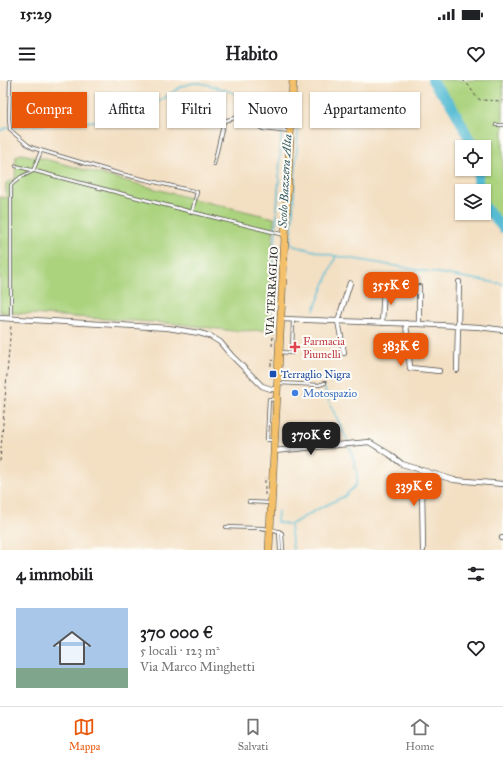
<!DOCTYPE html>
<html lang="it">
<meta charset="utf-8">
<style>
body{margin:0;font-family:"IM FELL Great Primer",serif;background:#f2f2f2;color:#202124;height:100vh;display:flex;flex-direction:column;font-size:15px;white-space:nowrap}
*{box-sizing:border-box;margin:0}
p{font-size:13px;color:#757577}
.icon{flex:none;width:22px;height:22px;fill:none;stroke:currentColor;stroke-width:2;stroke-linecap:round;stroke-linejoin:round}
.map{position:relative;height:470px;overflow:hidden}
.side{display:flex;flex-direction:column;background:#fff;flex:1}
.side>*{flex:none}
.hud{position:absolute;left:12px;top:12px;width:479px;height:36px;display:flex;gap:8px}
.fabs{position:absolute;left:455px;top:60px;display:grid;gap:8px}
.fabs a{display:grid;place-items:center;width:36px;height:36px;border-radius:0px;background:#fff;box-shadow:0 1px 3px #0004;font-size:20px}
.price{position:absolute;translate:-50% -34px;padding:0 9px;border-radius:8px;background:#ea580c;color:#fff;font-size:13px;line-height:26px;filter:drop-shadow(0 1px 2px #0008)}
.price::after{content:'';position:absolute;left:50%;top:24px;width:12px;height:9px;margin-left:-6px;background:inherit;clip-path:polygon(0 0,100% 0,50% 100%)}
.price.selected{background:#222;color:#fff}
ul{padding:0;list-style:none}
li{display:flex;align-items:center;gap:12px;height:100px;padding:0 16px}
li+li{border-top:1px solid #e0e0e0}
li span{display:grid;place-items:center;flex:none;width:112px;height:80px;border-radius:0px;color:#555}
li>.icon{margin-inline-start:auto}
span .icon{width:48px;height:48px;fill:#fffc;stroke-width:1}
li b{font-size:17px}
h2{display:flex;justify-content:space-between;align-items:center;height:48px;padding:0 16px;font-size:17px}
.tag{padding:0 14px;border-radius:0px;background:#fff;box-shadow:0 1px 3px #0004;font-size:14px;line-height:36px}
.tag.selected{background:#ea580c;color:#fff}
.status{display:flex;justify-content:space-between;align-items:center;height:28px;padding:0 20px;background:#fff;direction:ltr}
.status svg{height:11px;fill:currentColor}
header{display:flex;justify-content:space-between;align-items:center;height:52px;padding:0 16px;background:#fff;font-size:18px;font-weight:700}
.menu{display:flex;justify-content:space-around;align-items:center;height:56px;border-top:1px solid #e0e0e0;background:#fff;font-size:11px;color:#757577}
.menu a{display:grid;justify-items:center;gap:2px}
.menu .selected{color:#ea580c}
.map>svg:first-child{display:block}
</style>
<div class="status"><b>15:29</b><svg viewBox="0 0 49 12"><path d="M0 12V9h3v3zM5 12V6h3v6zM10 12V3h3v9zM15 12V0h3v12zM26 1h20v11H26zM47 4h2v5h-2z"/></svg></div>
<header><svg class="icon" aria-label="menu" viewBox="0 0 24 24"><path d="M4 6h16M4 12h16M4 18h16"/></svg>Habito<svg class="icon" aria-label="heart" viewBox="0 0 24 24"><path d="M12 20l-8-8c-3-5 5-10 8-4 3-6 11-1 8 4z"/></svg></header>
<div class="map">
<svg width="503" height="470" viewBox="0 0 503 470">
<rect width="100%" height="100%" fill="#fdfcf7"/>
<filter id="ink" filterUnits="userSpaceOnUse"><feTurbulence type="fractalNoise" baseFrequency=".025" numOctaves="2"/><feDisplacementMap in="SourceGraphic" scale="8" xChannelSelector="R" yChannelSelector="G"/><feConvolveMatrix kernelMatrix="1 2 1 2 8 2 1 2 1" color-interpolation-filters="sRGB"/></filter>
<filter id="wash" filterUnits="userSpaceOnUse"><feTurbulence type="fractalNoise" baseFrequency=".012" numOctaves="4" result="noise"/><feDisplacementMap in="SourceGraphic" scale="16" xChannelSelector="R" yChannelSelector="G"/><feGaussianBlur stdDeviation="0.9" result="paint"/><feColorMatrix in="noise" values="0 0 0 0 0 0 0 0 0 0 0 0 0 0 0 0 0 1.4 0 .05"/><feComposite in="paint" operator="in"/></filter>
<g filter="url(#wash)">
<rect width="100%" height="100%" fill="#f3dfc2"/>
<path fill="#abd37e" stroke="#6b7f54" d="M435,0H503V152L484,133V111H476V89H484V67H471C462,44 443,23 435,0Z
M21,74L41,78L193,119L274,138L267,250L234,251L180,244L0,232V117L6,118V103L15,99L16,76Z"/>
<g fill="none" stroke-linecap="round" stroke-linejoin="round">
<path stroke="#56bcd4" stroke-width="1.5" d="M293,47L298,51L291,164L294,166L336,176L503,204
M0,51L6,48L20,46L96,41L123,21C134,19 146,25 157,22C166,19 173,10 183,6C187,4 193,3 198,3C206,3 240,14 247,19C251,22 252,28 255,31C263,39 276,47 288,47
M314,230L336,176
M270,249L282,46
M278,431L277,442L290,445
M293,470L290,445L316,430L345,416L355,406L357,402V392L348,361L330,324L324,307"/>
<path stroke="#56bcd4" stroke-width="10" d="M432,0C437,9 445,16 451,25C460,38 465,53 474,67
M479,89L478,98L479,111
M484,126L503,148"/>
</g>
</g>
<g filter="url(#ink)">
<g fill="none" stroke-linecap="round" stroke-linejoin="round">
<defs>
<path id="service" d="M10,0L9,38L10,50L28,65L33,68L117,93L197,112L192,132
M496,45H503
M214,84L224,41L238,37L244,38L263,49L290,52
M16,86L192,132L285,155
M11,238V105L21,97L33,91L41,71
M280,272L292,273L293,240
M279,303L319,305L325,303
M274,360H267L269,319L276,320
M249,422L271,423
M226,447C240,448 271,446 282,453L283,470
M279,451L280,470"/>
<path id="minor" d="M419,207V244
M0,238L168,248L199,253L210,256L220,262L231,275L262,306L271,309H278
M282,239L419,244L479,247L503,250
M382,243L384,208
M406,243L410,288L439,291
M344,273L338,241L350,203
M457,290L459,202
M274,371L369,362L389,374L402,384L454,400L503,404
M502,458H503
M423,470L422,405L423,398L428,392"/>
<path id="primary" d="M269,470L293,0"/>
</defs>
<use href="#service" stroke="#494642" stroke-width="4"/>
<use href="#minor" stroke="#494642" stroke-width="6"/>
<use href="#primary" stroke="#494642" stroke-width="8"/>
<path stroke="#494642" stroke-width="1" stroke-dasharray="3 3" stroke-linecap="butt" d="M463,0L469,6L477,18L481,20L503,21
M272,266L273,255L274,254
M271,298V281L273,280
M0,381L11,245
M265,415V398L266,397"/>
<use href="#service" stroke="#fff" stroke-width="2.5"/>
<use href="#minor" stroke="#fff" stroke-width="4.5"/>
<use href="#primary" stroke="#f4c16a" stroke-width="7"/>
</g>
</g>
<path fill="#e0444e" stroke="#fdfcf7" stroke-width="1.5" d="M293 261h4v4h4v4h-4v4h-4v-4h-4v-4h4z"/>
<rect fill="#1a4fb4" stroke="#fdfcf7" stroke-width="1.5" x="269" y="290" width="8" height="8" rx="2"/>
<circle fill="#3f7fe0" stroke="#fdfcf7" stroke-width="1.5" cx="295" cy="313" r="4"/>
<g text-anchor="middle" dominant-baseline="central" stroke-width="4" stroke-linejoin="round" paint-order="stroke">
<g font-size="11" fill="#2b2b2b" stroke="#fdfcf7">
<text transform="translate(272 211) rotate(-87)">VIA TERRAGLIO</text>
</g>
<g font-size="11" fill="#be3a42" stroke="#fdfcf7" text-anchor="start">
<text x="303" y="261">Farmacia<tspan x="303" dy="13">Piumelli</tspan></text>
</g>
<g font-size="11" fill="#164399" stroke="#fdfcf7" text-anchor="start">
<text x="281" y="294">Terraglio Nigra</text>
</g>
<g font-size="11" fill="#366cbe" stroke="#fdfcf7" text-anchor="start">
<text x="303" y="313">Motospazio</text>
</g>
<g font-size="12" font-style="italic" fill="#3a5e66" stroke="#fdfcf7">
<text transform="translate(285 101) rotate(-87)">Scolo Bazzera Alta</text>
</g>
</g>
</svg>
<div class="fabs">
<a><svg class="icon" aria-label="locate" viewBox="0 0 24 24"><circle cx="12" cy="12" r="6"/><path d="M12 2v4M12 18v4M2 12h4M18 12h4"/></svg></a>
<a><svg class="icon" aria-label="layers" viewBox="0 0 24 24"><path d="M12 4l9 5-9 5-9-5zM3 14l9 5 9-5"/></svg></a>
</div>
<b class="price" style="left:391px;top:226px">355K €</b>
<b class="price" style="left:401px;top:287px">383K €</b>
<b class="price selected" style="left:311px;top:376px">370K €</b>
<b class="price" style="left:414px;top:427px">339K €</b>
<div class="hud">
<a class="tag selected">Compra</a>
<a class="tag">Affitta</a>
<a class="tag">Filtri</a>
<a class="tag">Nuovo</a>
<a class="tag">Appartamento</a>
</div>
</div>
<section class="side">
<h2>4 immobili<svg class="icon" aria-label="filters" viewBox="0 0 24 24"><path d="M4 7h16M4 17h16"/><circle cx="9" cy="7" r="2"/><circle cx="15" cy="17" r="2"/></svg></h2>
<ul>
<li><span style="background:linear-gradient(#a9c7e8 75%,#7fa58c 0)"><svg class="icon" aria-label="home" viewBox="0 0 24 24"><path d="M3 11l9-7 9 7M6 9v11h12V9"/></svg></span><div><b>370 000 €</b><p>5 locali · 123 m²</p><p>Via Marco Minghetti</p></div><svg class="icon" aria-label="heart" viewBox="0 0 24 24"><path d="M12 20l-8-8c-3-5 5-10 8-4 3-6 11-1 8 4z"/></svg></li>
</ul>
</section>
<nav class="menu">
<a class="selected"><svg class="icon" aria-label="map" viewBox="0 0 24 24"><path d="M3 6l6-2 6 2 6-2v14l-6 2-6-2-6 2zM9 4v14M15 6v14"/></svg>Mappa</a>
<a><svg class="icon" aria-label="saved" viewBox="0 0 24 24"><path d="M7 4h10v16l-5-4-5 4z"/></svg>Salvati</a>
<a><svg class="icon" aria-label="home" viewBox="0 0 24 24"><path d="M3 11l9-7 9 7M6 9v11h12V9"/></svg>Home</a>
</nav>
